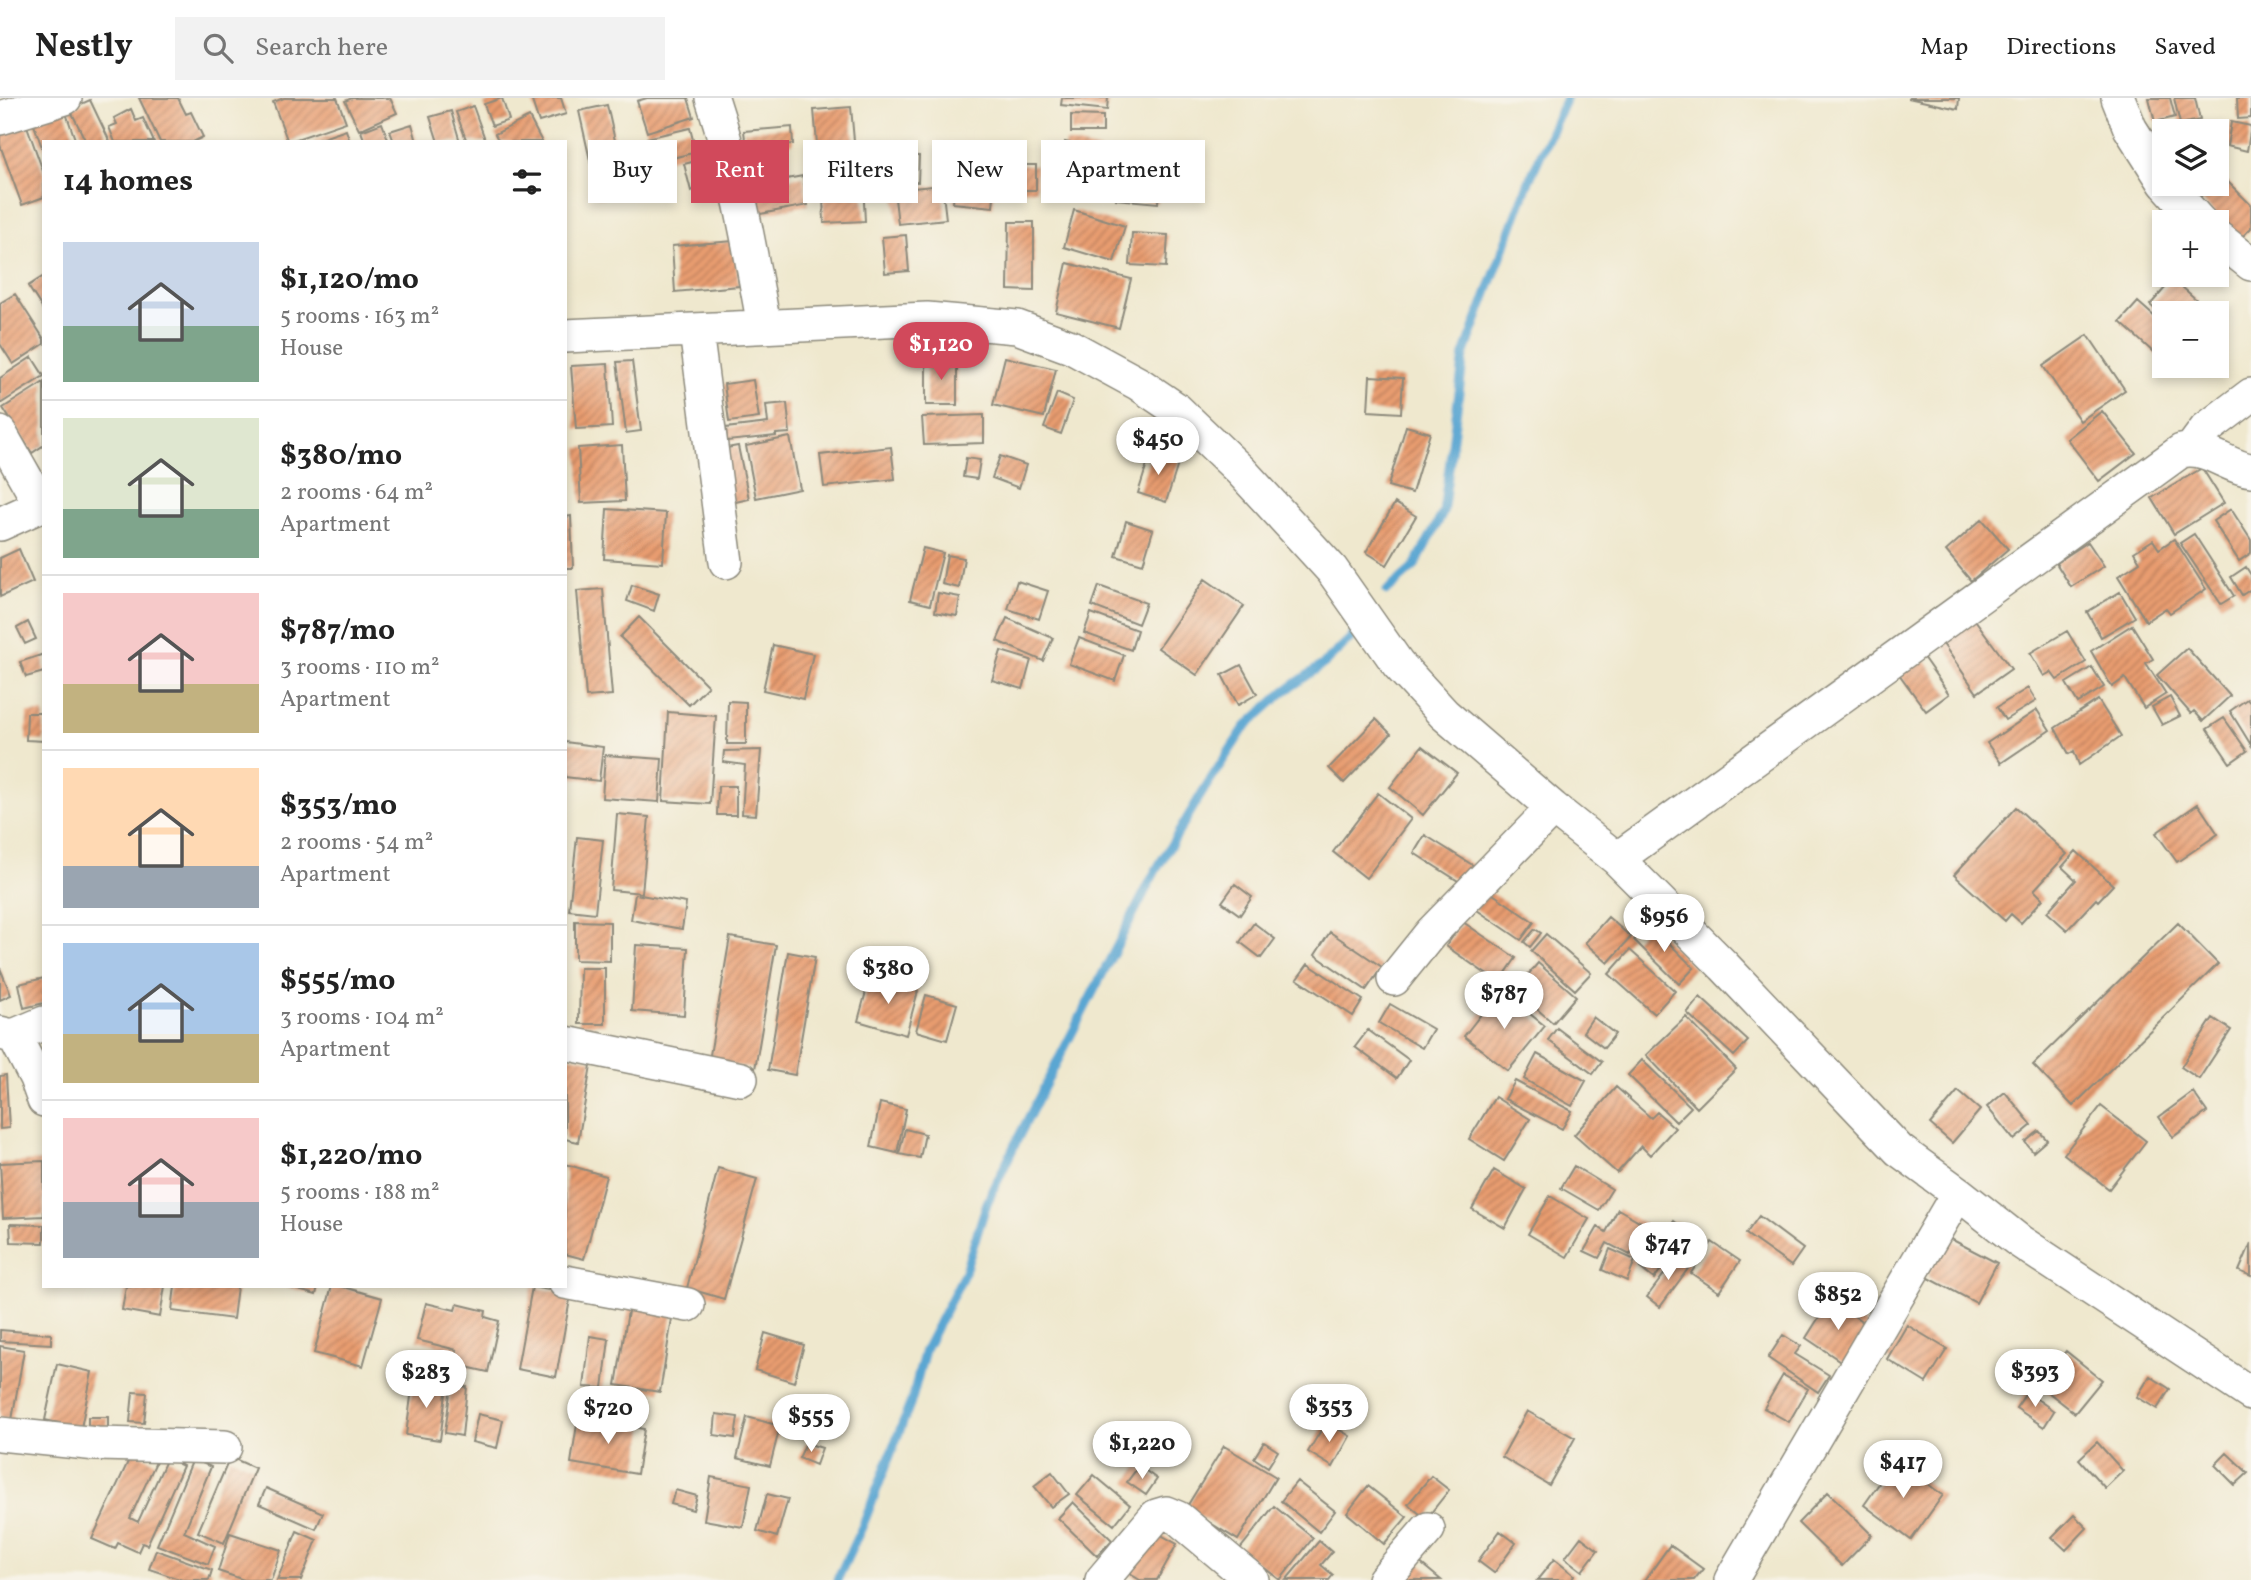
<!DOCTYPE html>
<meta charset="utf-8">
<style>
body{margin:0;font-family:Vollkorn,serif;background:#f2f2f2;color:#222;height:100vh;display:flex;flex-direction:column;font-size:26px;white-space:nowrap}
*{box-sizing:border-box;margin:0}
p{font-size:23px;color:#767676}
.icon{flex:none;width:38px;height:38px;fill:none;stroke:currentColor;stroke-width:2;stroke-linecap:round;stroke-linejoin:round}
.map{position:relative;flex:1;overflow:hidden}
.sheet{position:absolute;left:42px;top:42px;width:525px;height:1148px;display:flex;flex-direction:column;background:#fff;border-radius:0px;box-shadow:0 4px 10px #0003}
.sheet>*{flex:none}
.top-card{position:absolute;left:588px;top:42px;width:665px;height:63px;display:flex;gap:14px}
.tools{position:absolute;left:2152px;top:21px;display:grid;gap:14px}
.tools a{display:grid;place-items:center;width:77px;height:77px;border-radius:0px;background:#fff;box-shadow:0 4px 10px #0003;font-size:35px}
.price{position:absolute;translate:-50% -60px;padding:0 16px;border-radius:24px;background:#fff;color:#222;font-size:23px;line-height:46px;filter:drop-shadow(0 2px 4px #0008)}
.price::after{content:'';position:absolute;left:50%;top:42px;width:21px;height:16px;margin-left:-10px;background:inherit;clip-path:polygon(0 0,100% 0,50% 100%)}
.price.on{background:#d1495b;color:#fff}
ul{padding:0;list-style:none}
li{display:flex;align-items:center;gap:21px;height:175px;padding:0 21px}
li+li{border-top:2px solid #e0e0e0}
li span{display:grid;place-items:center;flex:none;width:196px;height:140px;border-radius:0px;color:#555}
li>.icon{margin-inline-start:auto}
span .icon{width:84px;height:84px;fill:#fffc;stroke-width:1}
li b{font-size:30px}
h2{display:flex;justify-content:space-between;align-items:center;height:84px;padding:0 21px;font-size:30px}
.chip{padding:0 24px;border-radius:0px;background:#fff;box-shadow:0 4px 10px #0003;font-size:24px;line-height:63px}
.chip.on{background:#d1495b;color:#fff}
header{display:flex;align-items:center;gap:42px;box-sizing:border-box;height:98px;padding:0 35px;background:#fff;border-bottom:2px solid #e0e0e0}
header strong{font-size:33px}
nav{display:flex;gap:38px;margin-inline-start:auto;font-size:24px}
.search{width:490px;height:63px;background:#f2f2f2;display:flex;align-items:center;gap:18px;box-sizing:border-box;padding:0 24px;border-radius:0px;color:#767676;font-size:26px}
.map>svg:first-child{display:block}
</style>
<header>
<strong>Nestly</strong>
<div class="search"><svg class="icon" aria-label="search" viewBox="0 0 24 24"><circle cx="10" cy="10" r="6"/><path d="M15 15l6 6"/></svg>Search here</div>
<nav><a>Map</a><a>Directions</a><a>Saved</a></nav>
</header>
<div class="map">
<svg width="2251" height="1482" viewBox="0 0 2251 1482">
<defs>
<pattern id="building-hatch" width="6" height="6" patternUnits="userSpaceOnUse" patternTransform="scale(1.75)"><rect width="6" height="6" fill="#e89c70"/><path d="M-1 1l2-2M0 6l6-6M5 7l2-2" fill="none" stroke="#bc7f5c"/></pattern>
</defs>
<rect width="100%" height="100%" fill="#f7f3e8"/>
<filter id="ink" filterUnits="userSpaceOnUse"><feTurbulence type="fractalNoise" baseFrequency=".0143" numOctaves="2"/><feDisplacementMap in="SourceGraphic" scale="14" xChannelSelector="R" yChannelSelector="G"/><feConvolveMatrix kernelMatrix="1 2 1 2 8 2 1 2 1" color-interpolation-filters="sRGB"/></filter>
<filter id="wash" filterUnits="userSpaceOnUse"><feTurbulence type="fractalNoise" baseFrequency=".00686" numOctaves="4" result="noise"/><feDisplacementMap in="SourceGraphic" scale="28" xChannelSelector="R" yChannelSelector="G"/><feGaussianBlur stdDeviation="1.57" result="paint"/><feColorMatrix in="noise" values="0 0 0 0 0 0 0 0 0 0 0 0 0 0 0 0 0 1.4 0 .05"/><feComposite in="paint" operator="in"/></filter>
<g filter="url(#wash)">
<rect width="100%" height="100%" fill="#efe8ce"/>
<g fill="none" stroke-linecap="round" stroke-linejoin="round">
<path stroke="#5aa6d2" stroke-width="9" d="M1387,493L1414,469L1443,415L1464,257L1529,83L1566,0
M837,1482L863,1427L912,1301L925,1252L964,1176L987,1105L1018,1040L1156,772L1205,690L1245,629L1285,593L1325,565L1357,534"/>
</g>
<g id="blocks">
<path fill="url(#building-hatch)" d="M139,0H178L186,16L191,14L203,39L193,44H160Z
M284,0H337L346,24L288,44L273,4Z
M352,0H390L397,15L359,32L345,3Z
M502,0L509,22L492,28L484,6Z
M531,0H561L566,16L539,24Z
M647,0H688L694,19L647,34L637,3Z
M1062,0H1108L1107,12L1061,7Z
M1908,0H1959L1958,11Z
M2149,0H2170L2175,19L2155,24Z
M2174,0H2195L2200,22L2180,26Z
M2237,0H2251V20L2238,21Z
M90,2L110,44H86L70,11Z
M607,7L620,65L592,71L579,13Z
M473,8L486,44H467L456,14Z
M851,9L855,54L818,57L814,12Z
M131,11L136,23L143,20L154,44H115L109,29L117,26L114,20Z
M65,12L76,44H44L43,52L33,24Z
M451,13L460,44H438L430,19Z
M1071,17L1103,18V34H1071Z
M529,19L542,44H499L495,36Z
M2231,24L2251,28L2247,53L2227,48Z
M382,25L389,44H365L361,33Z
M412,26L417,44H394L390,33Z
M27,28L44,76V99L22,107L0,47V37Z
M792,29L793,46L746,49L744,33Z
M690,30L696,54L653,65L647,40Z
M346,32L350,44H314V43Z
M1065,44L1100,52L1092,82L1058,74Z
M720,57L728,83L691,93L684,66Z
M887,57L919,58L918,84L887,83Z
M862,67L865,123L824,125L822,69Z
M1005,67H1036V92H1004Z
M956,73L996,77L993,109L953,105Z
M657,74V94L598,100L597,79Z
M2221,77L2251,107V130L2240,141L2199,100L2213,86H2217V81Z
M803,78L808,107L755,117L749,88Z
M1117,78L1160,82L1158,105L1116,101Z
M942,87L946,121L898,126L894,92Z
M1074,112L1125,128L1114,164L1064,149Z
M1009,124H1034V193L1008,192Z
M1132,135L1168,137L1166,169L1130,167Z
M906,137L909,173L885,175L882,139Z
M734,143L739,188L675,194L672,148Z
M1067,165L1131,181L1119,230L1056,214Z
M44,178V213L28,188Z
M2173,181L2198,203L2187,215H2165V220L2150,207Z
M15,196L44,241V246L13,266L0,246V205Z
M2138,204L2165,228V265L2120,224Z
M2088,237L2125,292L2080,323L2043,268Z
M32,259L44,278L0,306V280Z
M1005,259L1056,271L1044,319L993,307Z
M926,261L957,262V307H926Z
M632,263L641,333L626,335L617,264Z
M608,266L612,329L576,331L571,268Z
M1370,278L1403,280L1401,315L1368,313Z
M753,282L759,320L729,324L724,286Z
M44,284V347L32,355L3,310Z
M1057,295L1073,302L1061,336L1044,330Z
M787,305L790,335L776,336V338L727,343L726,330L768,325L766,307Z
M2102,313L2136,355L2099,383L2067,341Z
M984,317V345L924,347L922,319Z
M1406,328L1430,335L1412,395L1388,388Z
M790,339L800,391L756,400L746,348Z
M622,347L625,403L581,405L578,350Z
M738,348L749,401L731,405L721,351Z
M891,349L895,381L824,389L820,357Z
M1151,354L1179,363L1166,404L1138,395Z
M1000,358L1026,367L1019,390L992,380Z
M966,360L980,362L977,381L963,379Z
M2202,370L2224,405L2174,436L2152,400Z
M1395,405L1416,418L1387,467L1366,454Z
M607,411L666,415L663,465L604,461Z
M2231,411L2251,442V455L2239,463L2213,423Z
M571,418L573,470H565V419Z
M1982,421L2008,451L1971,483L1946,453Z
M1126,423L1153,432L1143,466L1116,458Z
M2194,436L2234,498L2221,506L2180,445Z
M2174,441L2206,491L2170,515L2166,510L2146,523L2118,478L2140,464L2134,454L2153,442L2159,451Z
M2088,444L2104,468L2071,489L2056,465Z
M923,450L943,455L930,507L910,502Z
M19,451L33,484L0,499V460Z
M947,457L964,460L959,490L942,486Z
M2246,469L2251,477V491L2242,497L2231,479Z
M1205,481L1244,508L1197,577L1158,550Z
M1017,483L1048,493L1039,521L1008,511Z
M632,487L659,496L654,513L627,503Z
M1099,488L1146,505L1138,526L1092,508Z
M603,491L612,597L586,599L577,493Z
M2120,494L2135,519L2101,539L2087,514Z
M938,495L960,499L957,518L935,514Z
M1091,515L1137,532L1131,552L1084,535Z
M639,519L708,588L689,607L620,539Z
M1973,519L2011,571L1977,595L1941,543Z
M1007,520L1053,540L1043,563L997,543Z
M28,524L36,541L25,546L17,530Z
M2132,527L2153,561L2146,565L2166,596L2144,610L2125,580L2112,589L2091,553Z
M2067,533L2086,564L2057,582L2051,574L2044,578L2030,555Z
M1079,540L1124,557L1115,583L1069,566Z
M773,547L813,556L803,601L763,592Z
M2187,550L2230,598L2203,623L2194,613L2191,616L2157,577Z
M1001,553L1031,562L1023,591L992,582Z
M44,556V574L26,579L20,564Z
M1923,559L1949,596L1926,613L1899,576Z
M1241,567L1257,596L1238,607L1222,577Z
M2092,569L2104,589L2078,605L2066,585Z
M2028,590L2036,603L2005,622L1997,609Z
M2170,599L2180,618L2162,627L2152,609Z
M2247,601L2251,606V647L2230,613Z
M2098,602L2121,638L2079,667L2074,653L2069,656L2055,630Z
M728,603L746,604V646H727Z
M2037,612L2050,632L2001,665L1987,645Z
M668,614L716,618L710,706L663,703Z
M27,615H44V643L26,642Z
M2224,620L2247,653L2230,665L2207,631Z
M1376,621L1391,636L1344,685L1329,670Z
M565,644L603,649L599,683L565,679Z
M1422,648L1457,675L1423,717L1390,689Z
M761,652L756,717L742,716L745,667L723,664L724,653Z
M605,657L662,661L659,704L602,700Z
M718,688H736V717H717Z
M1378,695L1411,721L1366,780L1333,754Z
M2198,706L2218,736L2177,764L2156,735Z
M2016,709L2067,756L2034,792L2043,801L2021,825L2011,816L2005,823L1954,777Z
M617,716L649,719L642,795L611,792Z
M1425,737L1474,768L1463,786L1414,755Z
M577,739L603,742L595,815L569,812Z
M2076,753L2113,787L2098,803L2096,801L2067,832L2047,814L2076,782L2062,769Z
M1235,786L1252,799L1240,817L1222,804Z
M1487,792L1534,824L1521,842L1474,810Z
M635,796L686,805L682,831L631,822Z
M1608,819L1631,839L1608,865L1585,845Z
M575,823L610,824V863L575,862Z
M1463,824L1516,860L1499,885L1446,848Z
M1254,825L1275,841L1261,860L1240,844Z
M2178,825L2218,866L2073,1008L2033,967Z
M1650,826L1694,870L1679,886L1634,842Z
M1535,831L1541,835L1530,849L1524,844Z
M1330,834L1382,869L1366,892L1315,857Z
M1546,836L1591,875L1575,892L1531,853Z
M730,839L776,847L755,971L709,963Z
M636,847L688,850L684,917L632,913Z
M1630,852L1675,893L1654,916L1609,876Z
M788,854L815,859L795,977L768,972Z
M1538,865L1576,898L1553,925L1515,892Z
M1308,866L1363,902L1353,918L1297,881Z
M0,870L11,897L0,902Z
M580,870H605V926H579Z
M870,879L918,893L906,937L858,923Z
M44,880V905L24,910L19,886Z
M1500,892L1545,928L1508,973L1464,938Z
M926,897L957,906L947,942L916,933Z
M1700,899L1748,943L1734,958L1687,915Z
M1390,906L1433,931L1422,950L1379,925Z
M1593,919L1615,936L1604,950L1583,934Z
M1686,919L1736,971L1697,1010L1646,957Z
M2213,920L2231,932L2199,981L2181,969Z
M1557,930L1602,964L1593,976L1548,942Z
M1368,932L1409,962L1397,980L1355,949Z
M1537,956L1586,983L1572,1008L1524,981Z
M565,957L592,962L578,1044L565,1041Z
M1642,962L1691,1009L1676,1024L1628,977Z
M6,977L9,1030L0,1031V978Z
M1515,983L1572,1013L1562,1031L1505,1001Z
M1616,989L1651,1020L1657,1014L1675,1030L1650,1057L1641,1048L1617,1075L1574,1037Z
M1958,993L1980,1012L1952,1045L1930,1026Z
M2005,994L2032,1027L2014,1042L1987,1009Z
M2193,994L2207,1014L2173,1039L2159,1019Z
M1495,999L1530,1021L1504,1063L1469,1041Z
M880,1005L906,1011L897,1055L871,1049Z
M2101,1008L2146,1043L2109,1091L2064,1056Z
M905,1031L925,1036L920,1060L899,1056Z
M2039,1033L2047,1042L2033,1054L2025,1044Z
M44,1063V1118L3,1120L0,1065Z
M565,1066L606,1078L584,1161L565,1156Z
M1574,1068L1612,1091L1599,1112L1561,1090Z
M718,1070L757,1081L724,1201L687,1190Z
M1494,1072L1526,1091L1505,1130L1472,1111Z
M1550,1098L1589,1121L1567,1159L1528,1136Z
M1618,1111L1646,1127L1630,1157L1607,1145L1599,1160L1584,1153L1598,1129L1606,1134Z
M1759,1118L1803,1151L1791,1168L1746,1136Z
M1674,1123L1688,1134L1654,1181L1640,1170Z
M10,1126L44,1127V1145L11,1144Z
M1947,1139L1997,1165L1976,1205L1927,1179Z
M1712,1144L1740,1163L1719,1194L1691,1175Z
M2251,1145V1178L2239,1173Z
M1610,1151L1635,1162L1627,1183L1602,1172Z
M1677,1159L1690,1168L1660,1209L1647,1199Z
M126,1188H165L160,1219L122,1212Z
M175,1188H237L233,1221L172,1213Z
M284,1188H318L316,1197Z
M332,1188H340L382,1200L363,1268L314,1255Z
M532,1189L571,1196L556,1279L517,1271Z
M1830,1202L1869,1228L1845,1266L1806,1240Z
M426,1205L455,1212L457,1206L486,1213L485,1219L499,1223L488,1274L453,1266L457,1252L417,1242Z
M629,1207L673,1215L660,1294L616,1287Z
M1907,1227L1947,1251L1926,1285L1887,1261Z
M0,1232L51,1236V1246L0,1243Z
M765,1235L804,1247L794,1284L755,1272Z
M1783,1237L1801,1248L1795,1256L1829,1277L1818,1294L1768,1260Z
M590,1238L609,1241L603,1290L584,1289Z
M0,1248L24,1252L12,1322L0,1320Z
M2066,1253L2102,1282L2075,1315L2039,1287Z
M57,1266L92,1274L81,1330L45,1322Z
M1783,1277L1808,1291L1789,1324L1764,1310Z
M2150,1278L2170,1291L2157,1311L2137,1299Z
M413,1283L447,1288L440,1342L406,1337Z
M451,1287L467,1289L462,1338L445,1335Z
M133,1294L147,1295L144,1325L130,1324Z
M2027,1294L2054,1313L2044,1329L2016,1310Z
M608,1299L636,1304L634,1322L606,1318Z
M1527,1313L1575,1340L1549,1387L1502,1359Z
M478,1316L503,1322L497,1350L472,1344Z
M716,1316L738,1319L735,1340L714,1337Z
M88,1319H108V1334L88,1333Z
M747,1319L780,1328L770,1368L737,1360Z
M578,1320L644,1331L637,1376L571,1365Z
M1326,1324L1350,1338L1333,1369L1308,1354Z
M1264,1344L1278,1353L1268,1369L1254,1360Z
M2097,1344L2123,1373L2105,1390L2079,1361Z
M806,1345L822,1350L816,1367L799,1360Z
M1224,1348L1276,1379L1238,1442L1186,1410Z
M133,1353L156,1364L130,1420L138,1424L167,1360L183,1368L147,1447L142,1445L138,1454L118,1445L115,1451L92,1441Z
M2227,1355L2248,1375L2235,1387L2215,1367Z
M230,1359L255,1370L224,1445L198,1434Z
M193,1361L211,1369L184,1434L215,1448L208,1466L157,1447Z
M1895,1363L1943,1397L1911,1442L1864,1407Z
M1139,1368L1157,1381L1146,1397L1127,1384Z
M1052,1374L1069,1396L1051,1409L1034,1388Z
M1094,1377L1130,1407L1114,1427L1077,1397Z
M1431,1378L1449,1392L1426,1421L1408,1406Z
M711,1379L751,1387L743,1429L704,1422Z
M1297,1383L1335,1413L1319,1434L1281,1403Z
M1368,1388L1407,1419L1384,1446L1347,1415Z
M266,1390L323,1415L316,1431L259,1406Z
M675,1392L697,1398L693,1412L671,1406Z
M1828,1394L1872,1437L1842,1468L1798,1425Z
M767,1396L788,1401L777,1439L757,1433Z
M1073,1404L1112,1442L1097,1458L1058,1420Z
M1274,1408L1313,1440L1280,1482L1240,1451Z
M2074,1417L2087,1430L2066,1452L2052,1439Z
M297,1433L317,1442L301,1482H277Z
M1154,1433L1177,1446L1157,1482H1140L1130,1476Z
M1500,1433L1516,1445L1494,1475L1478,1463Z
M230,1435L281,1452L271,1482H244L218,1473Z
M1581,1439L1598,1452L1582,1473L1565,1460Z
M1319,1443L1332,1454L1321,1467L1333,1477L1329,1482H1286Z
M1670,1447L1703,1471L1694,1482H1645Z
M156,1452L212,1472L209,1482H182L149,1471Z
M1554,1461L1574,1477L1571,1482H1537Z
M1418,1463L1441,1482H1403Z"/>
</g>
</g>
<g filter="url(#ink)">
<use href="#blocks" fill-opacity="0" stroke="#8d8a7c" stroke-width="2"/>
<g fill="none" stroke-linecap="round" stroke-linejoin="round">
<defs>
<path id="minor" d="M712,0C737,75 750,151 764,228
M2118,0L2130,30L2165,85
M0,20L65,0
M2166,86L2200,124
M2217,139L2251,166
M696,233L726,464
M565,238L927,221L1017,229L1071,249L1139,286L1176,311L1241,373L1332,472L1398,566L1444,616L1553,710L1617,761L1724,868L1899,1052L1958,1095L2019,1143L2251,1296
M0,335L41,407
M2192,350L2206,331L2251,297
M0,426L44,406
M1617,761L2181,353C2207,347 2227,369 2251,372
M1394,881L1431,835L1553,710
M0,935L13,938L17,943L36,980L44,1002
M13,938L44,925
M565,945L741,981
M565,1184L688,1207
M0,1336L97,1346L225,1349
M1102,1482L1156,1418L1166,1415L1178,1420L1252,1482
M1384,1482L1428,1431
M1731,1482L1958,1095"/>
</defs>
<use href="#minor" stroke="#8d8a7c" stroke-width="36"/>
<use href="#minor" stroke="#fff" stroke-width="33"/>
</g>
</g>
</svg>
<div class="tools">
<a><svg class="icon" aria-label="layers" viewBox="0 0 24 24"><path d="M12 4l9 5-9 5-9-5zM3 14l9 5 9-5"/></svg></a>
<a>+</a>
<a>−</a>
</div>
<b class="price on" style="left:941px;top:284px">$1,120</b>
<b class="price" style="left:1158px;top:379px">$450</b>
<b class="price" style="left:1664px;top:856px">$956</b>
<b class="price" style="left:888px;top:908px">$380</b>
<b class="price" style="left:1504px;top:933px">$787</b>
<b class="price" style="left:1668px;top:1184px">$747</b>
<b class="price" style="left:1838px;top:1234px">$852</b>
<b class="price" style="left:2035px;top:1311px">$393</b>
<b class="price" style="left:426px;top:1312px">$283</b>
<b class="price" style="left:1329px;top:1346px">$353</b>
<b class="price" style="left:608px;top:1348px">$720</b>
<b class="price" style="left:811px;top:1356px">$555</b>
<b class="price" style="left:1142px;top:1383px">$1,220</b>
<b class="price" style="left:1903px;top:1402px">$417</b>
<div class="top-card">
<a class="chip">Buy</a>
<a class="chip on">Rent</a>
<a class="chip">Filters</a>
<a class="chip">New</a>
<a class="chip">Apartment</a>
</div>
<section class="sheet">
<h2>14 homes<svg class="icon" aria-label="filters" viewBox="0 0 24 24"><path d="M4 7h16M4 17h16"/><circle cx="9" cy="7" r="2"/><circle cx="15" cy="17" r="2"/></svg></h2>
<ul>
<li><span style="background:linear-gradient(#c9d6e8 60%,#7fa58c 0)"><svg class="icon" aria-label="home" viewBox="0 0 24 24"><path d="M3 11l9-7 9 7M6 9v11h12V9"/></svg></span><div><b>$1,120/mo</b><p>5 rooms · 163 m²</p><p>House</p></div></li>
<li><span style="background:linear-gradient(#dfe7d0 65%,#7fa58c 0)"><svg class="icon" aria-label="home" viewBox="0 0 24 24"><path d="M3 11l9-7 9 7M6 9v11h12V9"/></svg></span><div><b>$380/mo</b><p>2 rooms · 64 m²</p><p>Apartment</p></div></li>
<li><span style="background:linear-gradient(#f6c9c9 65%,#c2b280 0)"><svg class="icon" aria-label="home" viewBox="0 0 24 24"><path d="M3 11l9-7 9 7M6 9v11h12V9"/></svg></span><div><b>$787/mo</b><p>3 rooms · 110 m²</p><p>Apartment</p></div></li>
<li><span style="background:linear-gradient(#ffd9b3 70%,#9aa5b1 0)"><svg class="icon" aria-label="home" viewBox="0 0 24 24"><path d="M3 11l9-7 9 7M6 9v11h12V9"/></svg></span><div><b>$353/mo</b><p>2 rooms · 54 m²</p><p>Apartment</p></div></li>
<li><span style="background:linear-gradient(#a9c7e8 65%,#c2b280 0)"><svg class="icon" aria-label="home" viewBox="0 0 24 24"><path d="M3 11l9-7 9 7M6 9v11h12V9"/></svg></span><div><b>$555/mo</b><p>3 rooms · 104 m²</p><p>Apartment</p></div></li>
<li><span style="background:linear-gradient(#f6c9c9 60%,#9aa5b1 0)"><svg class="icon" aria-label="home" viewBox="0 0 24 24"><path d="M3 11l9-7 9 7M6 9v11h12V9"/></svg></span><div><b>$1,220/mo</b><p>5 rooms · 188 m²</p><p>House</p></div></li>
</ul>
</section>
</div>
